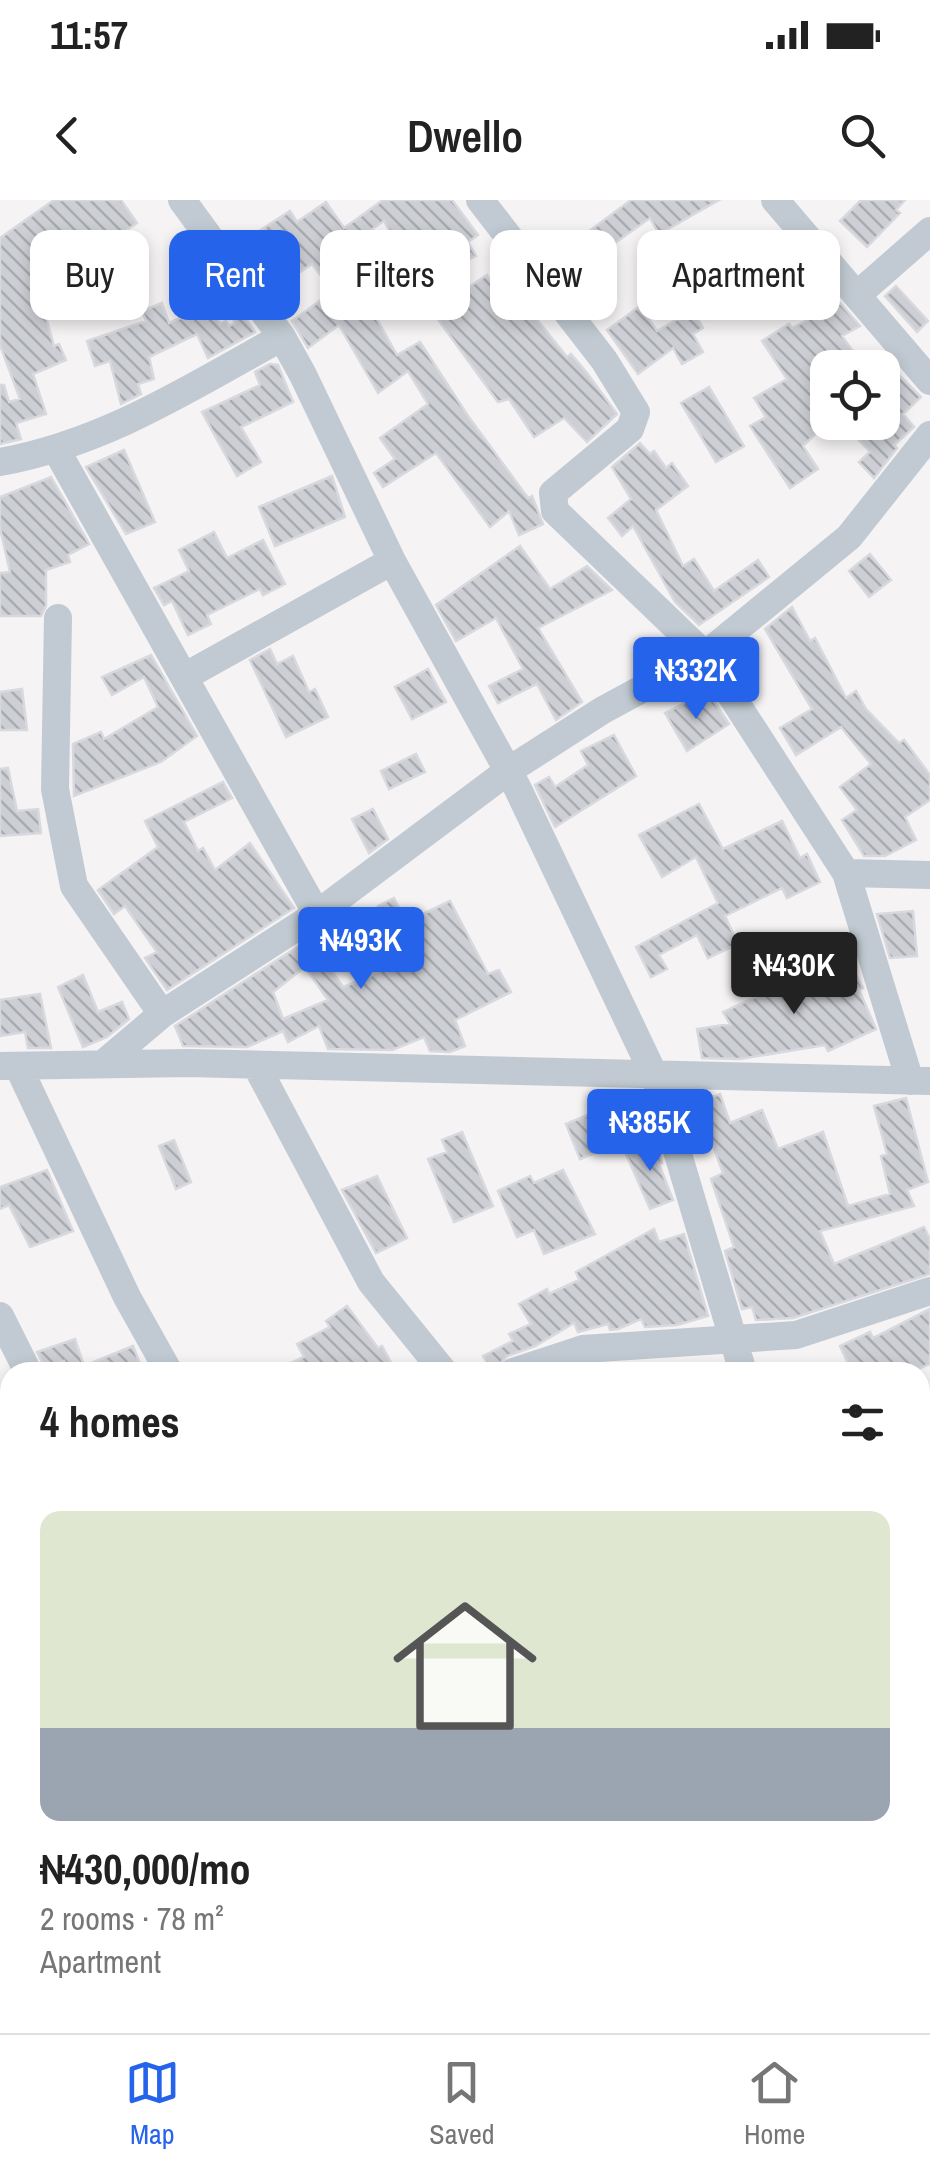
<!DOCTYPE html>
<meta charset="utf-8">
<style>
body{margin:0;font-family:"Archivo Narrow",sans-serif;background:#f6f6f6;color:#222;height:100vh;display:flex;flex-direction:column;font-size:38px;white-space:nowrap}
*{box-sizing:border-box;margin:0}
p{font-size:32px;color:#767676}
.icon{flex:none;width:55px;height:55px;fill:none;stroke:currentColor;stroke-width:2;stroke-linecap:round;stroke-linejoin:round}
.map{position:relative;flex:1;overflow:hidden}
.details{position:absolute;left:0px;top:1162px;width:930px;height:672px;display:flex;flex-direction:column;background:#fff;border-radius:30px 30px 0 0;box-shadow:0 5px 15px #0003}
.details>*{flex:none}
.top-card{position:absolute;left:30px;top:30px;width:870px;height:90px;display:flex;gap:20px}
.fabs{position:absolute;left:810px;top:150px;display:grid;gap:20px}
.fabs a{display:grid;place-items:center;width:90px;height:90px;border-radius:20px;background:#fff;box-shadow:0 5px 15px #0003;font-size:50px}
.price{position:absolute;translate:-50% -85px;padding:0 22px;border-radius:10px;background:#2563eb;color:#fff;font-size:32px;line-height:65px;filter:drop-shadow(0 2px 5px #0008)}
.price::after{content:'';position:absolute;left:50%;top:60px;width:30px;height:22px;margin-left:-15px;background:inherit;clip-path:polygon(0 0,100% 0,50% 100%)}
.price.active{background:#222;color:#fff}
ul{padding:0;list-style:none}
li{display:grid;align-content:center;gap:20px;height:530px;padding:0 40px}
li+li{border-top:2px solid #e0e0e0}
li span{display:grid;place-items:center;height:310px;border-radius:20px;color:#555}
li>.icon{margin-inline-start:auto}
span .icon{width:180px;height:180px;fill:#fffc;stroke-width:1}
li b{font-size:42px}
h2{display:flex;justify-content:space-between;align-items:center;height:120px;padding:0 40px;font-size:42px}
.pill{padding:0 35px;border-radius:20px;background:#fff;box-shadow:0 5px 15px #0003;font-size:35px;line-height:90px}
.pill.active{background:#2563eb;color:#fff}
.status{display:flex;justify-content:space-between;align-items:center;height:70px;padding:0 50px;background:#fff;direction:ltr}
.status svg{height:28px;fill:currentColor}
header{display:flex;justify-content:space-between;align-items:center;height:130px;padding:0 40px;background:#fff;font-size:45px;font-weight:600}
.dock{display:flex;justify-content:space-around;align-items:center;height:140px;border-top:2px solid #e0e0e0;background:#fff;font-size:28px;color:#767676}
.dock a{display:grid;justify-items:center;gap:5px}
.dock .active{color:#2563eb}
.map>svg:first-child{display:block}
</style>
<div class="status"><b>11:57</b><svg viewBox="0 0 49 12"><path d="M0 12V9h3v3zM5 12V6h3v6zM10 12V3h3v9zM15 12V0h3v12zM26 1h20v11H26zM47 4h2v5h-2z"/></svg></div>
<header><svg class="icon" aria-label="back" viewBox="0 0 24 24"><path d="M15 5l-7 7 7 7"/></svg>Dwello<svg class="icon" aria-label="search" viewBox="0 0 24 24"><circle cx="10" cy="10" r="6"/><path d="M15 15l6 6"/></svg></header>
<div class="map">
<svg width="930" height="1833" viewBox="0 0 930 1833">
<defs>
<pattern id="building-back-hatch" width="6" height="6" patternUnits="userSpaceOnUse" patternTransform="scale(2.5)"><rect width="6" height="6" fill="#cdcfd5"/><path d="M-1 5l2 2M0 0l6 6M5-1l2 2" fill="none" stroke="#a8abb0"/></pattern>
</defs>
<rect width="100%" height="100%" fill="#f5f3f3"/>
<path fill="url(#building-back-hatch)" stroke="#d7d9de" stroke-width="2.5" fill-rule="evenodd" d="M54,0H121L137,23L77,64L83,74L41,99L54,146L59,144L66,160L33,174L46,214L16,223L21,239L0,244V185H4L9,202L20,199L0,145V38Z
M383,0H452L478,35L468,42L476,56L370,107L397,155L420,142L468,216L528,298L532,296L543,324L519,335L509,311L490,327L436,253L383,287L374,273L395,259L380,238L428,204L408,171L378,193L339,125L308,148L292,121L333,91L312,64L275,89L242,42L290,11L297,22L326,2L344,28ZM384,21L407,64L376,82L352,43Z
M631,0H719L659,34L650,18L577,70L568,55L594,40L588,32Z
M861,0H905L896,10L900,13L867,47L840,21Z
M505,72L523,102L567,157L571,154L587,173L617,214L587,242L564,218L534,237L509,199L498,202L432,111L487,75L490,81Z
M896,86L928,121L917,132L885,96Z
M162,103L169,123L211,104L220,124L226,121L229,126L235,123L231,114L240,110L255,132L208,158L197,134L149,157L154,179L138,184L141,194L121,204L110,161L95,166L87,141L146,121L142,111Z
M840,103L860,126L842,136L865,168H828V222L803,246L818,269L790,288L750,226L766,217L754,198L787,179L762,141L789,124L792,128Z
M640,106L657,131L693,110L703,128L693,134L703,152L682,164L673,148L638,174L607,130Z
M882,158L921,197L903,214L914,227L894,245L897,248L874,278L859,262L870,252L842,222H882Z
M270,164L278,165L293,202L241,227L261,262L237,276L202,212L260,185L255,172Z
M709,187L744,246L716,262L681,203Z
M640,243L650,254L654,251L666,268L672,263L688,286L656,310L683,366L694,359L714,391L758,360L769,377L699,425L675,402L633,326L622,336L608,318L631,299L612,267Z
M124,250L155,322L126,334L86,267Z
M332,276L345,317L275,346L259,307Z
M51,277L89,344L68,355L70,362L46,370V406L41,416H0V373L10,372L0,328V297Z
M214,332L227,358L263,340L285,384L263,395L260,389L207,415L211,424L188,435L172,401L164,405L154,388L189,371L179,350Z
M520,346L550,389L587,366L612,390L538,428L582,502L556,520L537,484L498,503L489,486L523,469L496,418L456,441L436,405Z
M870,354L891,380L869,397L849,371Z
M792,407L810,441L815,438L846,498L856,491L866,509L899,543L904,540L930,575V600L905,617L916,640L885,656H864L842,620L857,610L840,587L871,564L841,527L796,555L780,528L812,509L765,429Z
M270,449L277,464L293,456L309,492L315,489L328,517L286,537L250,460Z
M151,455L197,536L161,562L74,596L73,544L101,532L104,539L158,507L144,477L112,495L102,477Z
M428,469L446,502L412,519L395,487Z
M22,489L27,530H0V492Z
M693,499L697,509L713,500L729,524L687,551L665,513Z
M614,535L636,576L555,627L535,585L549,577L555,587L588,565L581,551Z
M416,554L425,572L389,589L381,571Z
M8,568L17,611L38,609L41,633L0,636V569Z
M223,582L232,598L184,622L198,651L203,648L215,670L250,643L294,708L167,790L145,758L157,752L125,706L114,714L98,690L158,647L145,621Z
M699,604L723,649L782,621L800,658L807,654L820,682L787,698L782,688L725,716L738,744L708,758L697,735L659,755L667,769L651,777L636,747L718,703L696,657L662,677L639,635Z
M373,609L388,639L369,653L352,619Z
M394,698L406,722L450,701L488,774L499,770L511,792L455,820L465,846L450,852L430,851L424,837L392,850L328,849L319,826L288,842L283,831L247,847L183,846L175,826L310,739L343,787L371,776L381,769L361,726L382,716L378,706ZM305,767L328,800L283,819L273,792Z
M913,711L917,756L890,758L877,714Z
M841,758H847L863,788L859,790L876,829L828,851L825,845L740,859L702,858L697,829L730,824L723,812Z
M83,775L98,812L122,802L129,819L107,837L83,847L58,787Z
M40,794L51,848H28L25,832L0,836V800Z
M720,894L730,923L762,910L778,949L823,932L848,1006L890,994L881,956L887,954L874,906L906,898L928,982L907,990L914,1006L820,1031L834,1064L924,1027L930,1039V1074L793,1118L756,1120L752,1107L742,1109L725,1051L734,1047L711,979L723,973L709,935L692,941L682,908Z
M602,909L617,944L580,959L566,924Z
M462,932L493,1006L454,1022L428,959L447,952L442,940Z
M655,939L662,963L659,964L673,1000L650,1009L625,952Z
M174,940L191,982L176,989L159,946Z
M47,970L73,1031L30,1047L9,1005L0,1009V987Z
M563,970L595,1034L544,1054L534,1030L517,1037L498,991L530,976L534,983Z
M377,976L407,1038L376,1053L342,990Z
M654,1029L659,1042L684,1034L708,1116L677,1125L645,1127L641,1119L618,1129L610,1130L608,1124L578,1132L574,1123L535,1146L507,1156L492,1172L483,1156L513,1141L509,1134L531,1124L519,1104L547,1089L549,1094L579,1080L576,1072Z
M347,1106L378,1148L382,1146L396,1172H272L304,1157L297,1144L330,1127L326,1121Z
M930,1109V1164L912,1172H852L840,1146L870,1132L873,1138Z
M75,1139L84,1166L133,1146L141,1166L125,1172H68L64,1161L45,1168L37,1152Z"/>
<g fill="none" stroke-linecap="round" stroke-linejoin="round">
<path stroke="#c1cad2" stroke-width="28" d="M182,0L282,137L303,175L392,361L517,587L655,877L743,1172
M480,0L604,160L636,212L630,229L553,293L555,311L705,455L846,673L910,881
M775,0L930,181
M857,95L930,31
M57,251L317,714
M0,262C105,243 190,188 282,137
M58,418L55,589L74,686L162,814
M184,477L392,361
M846,673L930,675
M103,864L162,814L317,714L508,571L603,510L705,455L849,337L930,235
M256,865L371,1082L444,1172
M0,866L189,863L930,881
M18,866L127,1097L169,1172
M0,1116L28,1172
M513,1172L583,1149L796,1135L930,1091
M920,1327L930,1324
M0,1368L10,1376
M0,1508L5,1513
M0,1696L10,1684
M920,1706L930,1702
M0,1809L10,1818
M593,1825L595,1833"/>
</g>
</svg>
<div class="fabs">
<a><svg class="icon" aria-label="locate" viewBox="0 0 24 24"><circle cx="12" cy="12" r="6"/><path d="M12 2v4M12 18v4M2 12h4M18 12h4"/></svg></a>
</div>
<b class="price" style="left:696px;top:522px">₦332K</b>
<b class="price" style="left:361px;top:792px">₦493K</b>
<b class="price active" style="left:794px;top:817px">₦430K</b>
<b class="price" style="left:650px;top:974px">₦385K</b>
<div class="top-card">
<a class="pill">Buy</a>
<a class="pill active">Rent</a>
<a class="pill">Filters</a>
<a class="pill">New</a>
<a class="pill">Apartment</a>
</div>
<section class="details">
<h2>4 homes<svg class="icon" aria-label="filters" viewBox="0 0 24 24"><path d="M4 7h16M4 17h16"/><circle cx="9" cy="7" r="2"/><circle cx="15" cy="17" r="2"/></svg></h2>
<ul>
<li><span style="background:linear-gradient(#dfe7d0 70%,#9aa5b1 0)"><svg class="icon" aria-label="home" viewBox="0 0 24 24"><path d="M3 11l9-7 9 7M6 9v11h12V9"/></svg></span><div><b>₦430,000/mo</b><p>2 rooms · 78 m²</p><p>Apartment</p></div></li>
</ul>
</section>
</div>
<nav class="dock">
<a class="active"><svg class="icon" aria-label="map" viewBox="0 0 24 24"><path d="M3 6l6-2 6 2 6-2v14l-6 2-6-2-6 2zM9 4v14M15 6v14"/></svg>Map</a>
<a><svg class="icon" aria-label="saved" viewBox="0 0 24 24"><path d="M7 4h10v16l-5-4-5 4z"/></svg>Saved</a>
<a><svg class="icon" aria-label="home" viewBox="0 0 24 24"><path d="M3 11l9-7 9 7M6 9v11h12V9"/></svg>Home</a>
</nav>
